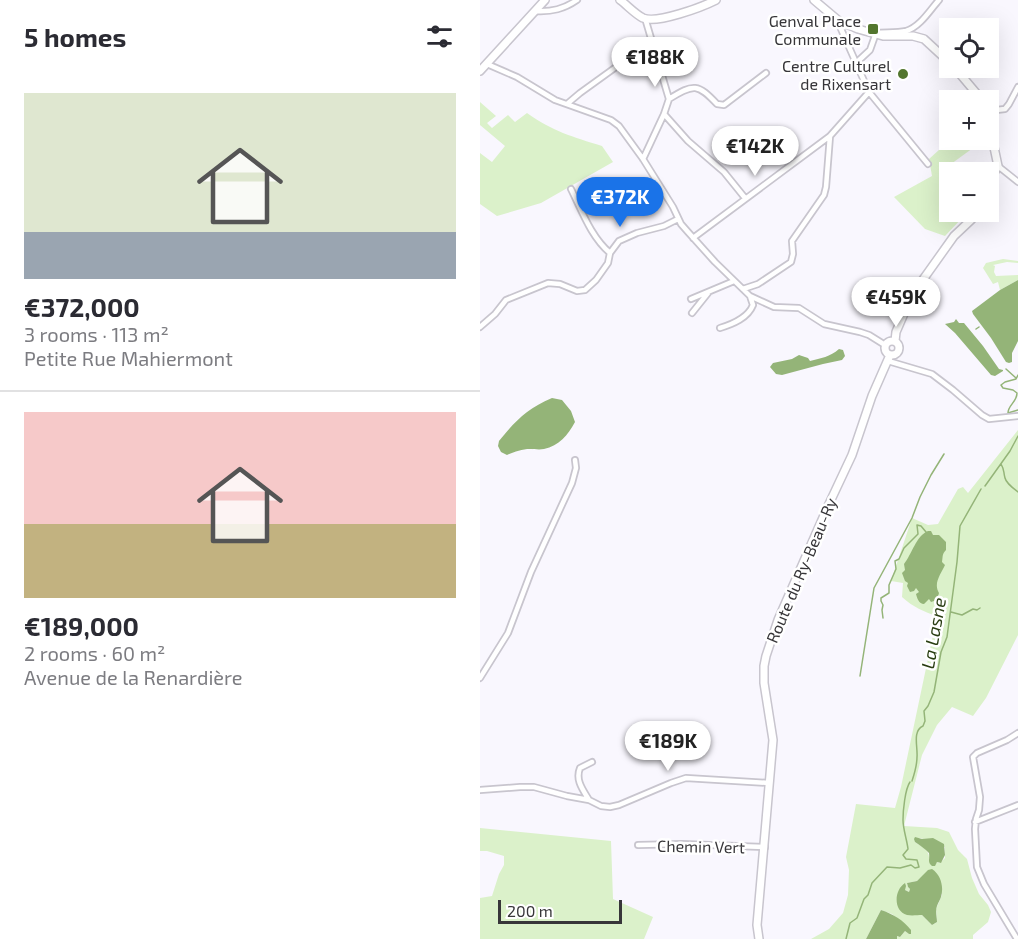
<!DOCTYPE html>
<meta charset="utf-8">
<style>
body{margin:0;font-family:"Exo 2",sans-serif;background:#f7f7f7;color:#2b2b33;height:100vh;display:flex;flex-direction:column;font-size:22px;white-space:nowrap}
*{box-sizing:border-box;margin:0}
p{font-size:20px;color:#7c7c81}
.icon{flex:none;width:33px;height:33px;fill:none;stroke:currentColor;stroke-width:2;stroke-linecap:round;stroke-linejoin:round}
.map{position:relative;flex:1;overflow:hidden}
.drawer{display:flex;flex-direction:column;background:#fff;width:480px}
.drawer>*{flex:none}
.fabs{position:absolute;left:459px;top:18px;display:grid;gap:12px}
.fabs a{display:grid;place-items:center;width:60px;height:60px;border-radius:0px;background:#fff;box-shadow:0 6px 24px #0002;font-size:30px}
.scale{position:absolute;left:18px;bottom:15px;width:124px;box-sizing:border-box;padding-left:6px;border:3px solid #373639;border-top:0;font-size:16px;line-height:21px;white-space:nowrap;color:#373639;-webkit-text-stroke:4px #fff;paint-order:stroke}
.price{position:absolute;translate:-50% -51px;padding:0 14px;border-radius:21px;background:#fff;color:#222;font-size:20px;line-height:39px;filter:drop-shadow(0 2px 3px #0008)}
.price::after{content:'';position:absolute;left:50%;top:36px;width:18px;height:14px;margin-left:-9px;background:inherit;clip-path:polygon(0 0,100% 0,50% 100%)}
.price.active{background:#1a73e8;color:#fff}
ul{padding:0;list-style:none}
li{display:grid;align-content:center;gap:12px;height:318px;padding:0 24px}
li+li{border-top:2px solid #e1e1e2}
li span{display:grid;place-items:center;height:186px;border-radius:0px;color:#555}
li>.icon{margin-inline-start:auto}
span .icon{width:108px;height:108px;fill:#fffc;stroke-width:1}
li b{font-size:26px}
h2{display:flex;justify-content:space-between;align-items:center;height:72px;padding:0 24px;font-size:26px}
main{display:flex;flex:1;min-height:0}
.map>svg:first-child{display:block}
</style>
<main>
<section class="drawer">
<h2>5 homes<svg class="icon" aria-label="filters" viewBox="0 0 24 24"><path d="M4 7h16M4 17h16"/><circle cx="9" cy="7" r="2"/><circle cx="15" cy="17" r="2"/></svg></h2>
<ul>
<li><span style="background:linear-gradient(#dfe7d0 75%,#9aa5b1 0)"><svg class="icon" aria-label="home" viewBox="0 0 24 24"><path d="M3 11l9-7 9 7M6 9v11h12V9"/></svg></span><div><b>€372,000</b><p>3 rooms · 113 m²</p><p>Petite Rue Mahiermont</p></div></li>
<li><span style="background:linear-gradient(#f6c9c9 60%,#c2b280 0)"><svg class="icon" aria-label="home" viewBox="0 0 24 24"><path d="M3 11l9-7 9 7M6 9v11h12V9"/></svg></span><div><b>€189,000</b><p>2 rooms · 60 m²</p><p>Avenue de la Renardière</p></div></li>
</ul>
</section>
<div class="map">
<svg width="538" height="939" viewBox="0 0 538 939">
<rect width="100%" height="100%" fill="#f9f7fe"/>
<path fill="#dbf1ca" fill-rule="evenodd" d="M0,102L16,116L7,123L12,128L28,115L35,122L47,113C72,131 93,137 122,146L133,162L61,203L17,216L0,204V153L12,162L25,146L0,125Z
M470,140H504L460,172L469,189L470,212H482L484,216L465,236L445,229L414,197L452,176L449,159Z
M523,259L538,261V263L527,262L513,265L515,266L514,272L516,276L538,275V280L520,290L518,282L513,284L503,268L506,263Z
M538,430V635L506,698L493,716L472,707L457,725L442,755L424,826L457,828L469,832L478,850L487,859L492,878L499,894L508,905L511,912L508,922L493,935V939H417V936L420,937L425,931L429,934L430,929L412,914L401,910L386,939H331L349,929L363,913L368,895L369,870L366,857L376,804L415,808L421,787L457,616C444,612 433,607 422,597L423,583L411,581L432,518L448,525L458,524L478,489L483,487L488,493ZM440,838L465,847V858L460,863L457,862L455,864L449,859C450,850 441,846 435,842ZM444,875L462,890V895L456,909L457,922L452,925L442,915C431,915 424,916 418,905L425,883V890L429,892L430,889L428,887L427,883L437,881Z
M0,828L131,841L133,899L173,917L164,939H0V898L12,896L19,874L24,865V856L7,851H0Z"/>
<path fill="#94b478" d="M538,280V341L532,353V362L529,363L526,362L511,338L493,314L492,311L520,290Z
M476,319L479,323H484L503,346L519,369L523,370V371L515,376L511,375L475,333L465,324L474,322Z
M359,349L363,350L365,356L362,360L343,364L302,375L296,374L290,367L293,363L312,359L319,355L328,358L330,361C341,358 350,357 359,349Z
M72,398L82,400L91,411L95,422C88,435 79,446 64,449C59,450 54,449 50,449C42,449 34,452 27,455L21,452L18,446L19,441C36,420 47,409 72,398Z
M448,531H451L453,535H459L466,542V550C462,554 463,556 462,562L465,565C461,574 453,583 459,593L457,600L451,602L449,599L444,604C439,604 437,598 436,594L439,592L436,588L434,591L430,592L427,586L428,583L425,581L422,573L425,570L424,564C432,554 436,536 448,531Z
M435,837L442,839L453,838L464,844L465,855L461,863L457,862L455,866H452C447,862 450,859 449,853C445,849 440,845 435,842L434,839Z
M452,869C461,875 464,887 461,897C460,900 458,903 457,906C455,911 457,917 457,922L452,925L442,915C438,915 432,916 427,915C413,911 414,890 425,883L426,886L425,890L429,892L430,889L428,887L427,883L437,881L448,870Z
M401,910C413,914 423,920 431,930V934H429L425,931L420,937L417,936V939H386Z"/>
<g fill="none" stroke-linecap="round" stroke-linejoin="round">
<path stroke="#94b478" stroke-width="1.5" d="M496,329L499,327
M526,369L536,378
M538,375L536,379L525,382L521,385L523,388L533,390L537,393C537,402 528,405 528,413L538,410
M521,464C525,471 523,471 525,478C526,483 534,489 538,492
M505,486L530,451L538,436
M471,612L482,615L493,609L497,610L500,608
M403,618L402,610L403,605L401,601V598L409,593V585L416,569L415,561L419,559L424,548L438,534L437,525L441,526L446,532
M380,676L394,588L432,518L440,497L451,475L464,454
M432,781C434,775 437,763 437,757C438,747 432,731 443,726L445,721L444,711L448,706L454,692L461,652L467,637L477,562L480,526L501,489
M366,939L370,923L377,918L384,899L388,895L392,883L407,867L420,868L431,865L435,868L439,867L437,860L426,859L423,855L428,849C427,840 423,829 423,820C423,811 425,789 430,782"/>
<defs>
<path id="street" d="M55,11C72,12 84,9 97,0
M361,23V29L389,92L448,164
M376,63L390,50L396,33C405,32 416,33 426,31C440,27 450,10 459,0
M7,64L37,77L75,100L131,120L139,126L163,159L193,207L201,224L208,232L235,262L270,296L294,307L319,308L344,324L380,332L389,335L405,345
M189,99C214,83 218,84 237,104L244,105L286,73
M87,104L100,93L172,41
M508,111L525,109L529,104L538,87
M184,114L208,141L244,172L265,198
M163,159L184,114L189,99L165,18
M518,166L538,182
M91,189C102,211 111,237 130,253
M213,238L350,136L389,92
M263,289L278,284L311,262L313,254L312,241L344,195L346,187L350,136
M211,299L254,281
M212,313L228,293
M0,327L15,314L26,300L68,283L80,284L97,291L105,290L116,280L128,263L130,253L139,241L157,233L184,226L198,219
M240,328C253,324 268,318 273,305L270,296
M408,361L452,374L473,390L502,415L509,419L538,416
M0,678L28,633L51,572L92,483L96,468L95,460
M112,762L100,768C95,780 103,790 109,800L121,806L130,807L139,805L191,783L206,778L289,783
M0,790L40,787H54L87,796L109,800
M495,822L538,805
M158,845L202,844L285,847
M537,939L504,884L497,867L495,829L496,819L499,810L500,797L493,757L497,753L527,740L538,733"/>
<path id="secondary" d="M140,0C147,5 155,14 163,18C177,24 222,7 236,0
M334,0L359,21L378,29L403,36H433L444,39L470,63
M475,68L502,100
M0,71L65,0
M508,119L518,166L508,183
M405 348a7 7 0 1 1 14 0a7 7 0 1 1-14 0Z
M415,341L416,332L432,295L474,236L492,219L494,212
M279,939L277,925L293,740L284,683V666L286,656L298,620L349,504L372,455L392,396L410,355"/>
</defs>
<use href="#street" stroke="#c8c5ce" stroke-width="8"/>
<use href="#secondary" stroke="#c8c5ce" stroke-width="10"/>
<use href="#street" stroke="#fff" stroke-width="4.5"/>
<use href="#secondary" stroke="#fff" stroke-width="7"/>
</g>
<g fill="#53762e" stroke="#fff" stroke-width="2">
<rect x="387" y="23" width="12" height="12" rx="3"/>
<circle cx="423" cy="74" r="6"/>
</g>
<g text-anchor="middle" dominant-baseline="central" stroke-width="5" stroke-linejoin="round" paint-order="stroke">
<g font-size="16" fill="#373639" stroke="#fff" text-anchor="end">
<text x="381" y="20">Genval Place<tspan x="381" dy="18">Communale</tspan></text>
<text x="411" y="65">Centre Culturel<tspan x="411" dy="18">de Rixensart</tspan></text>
</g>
<g font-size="16" fill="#373639" stroke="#fff">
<text transform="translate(321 570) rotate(-67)">Route du Ry-Beau-Ry</text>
<text transform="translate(221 846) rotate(1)">Chemin Vert</text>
</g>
<g font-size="18" font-style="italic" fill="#2a3e13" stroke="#fff">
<text transform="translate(453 633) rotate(-80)">La Lasne</text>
</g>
</g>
</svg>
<div class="fabs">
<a><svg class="icon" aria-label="locate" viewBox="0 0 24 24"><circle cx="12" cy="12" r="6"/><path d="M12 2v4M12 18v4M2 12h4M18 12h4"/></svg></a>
<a>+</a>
<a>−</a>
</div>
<div class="scale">200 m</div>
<b class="price" style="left:175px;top:88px">€188K</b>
<b class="price" style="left:275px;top:177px">€142K</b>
<b class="price active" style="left:140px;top:228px">€372K</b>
<b class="price" style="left:416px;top:328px">€459K</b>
<b class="price" style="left:188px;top:772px">€189K</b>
</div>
</main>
